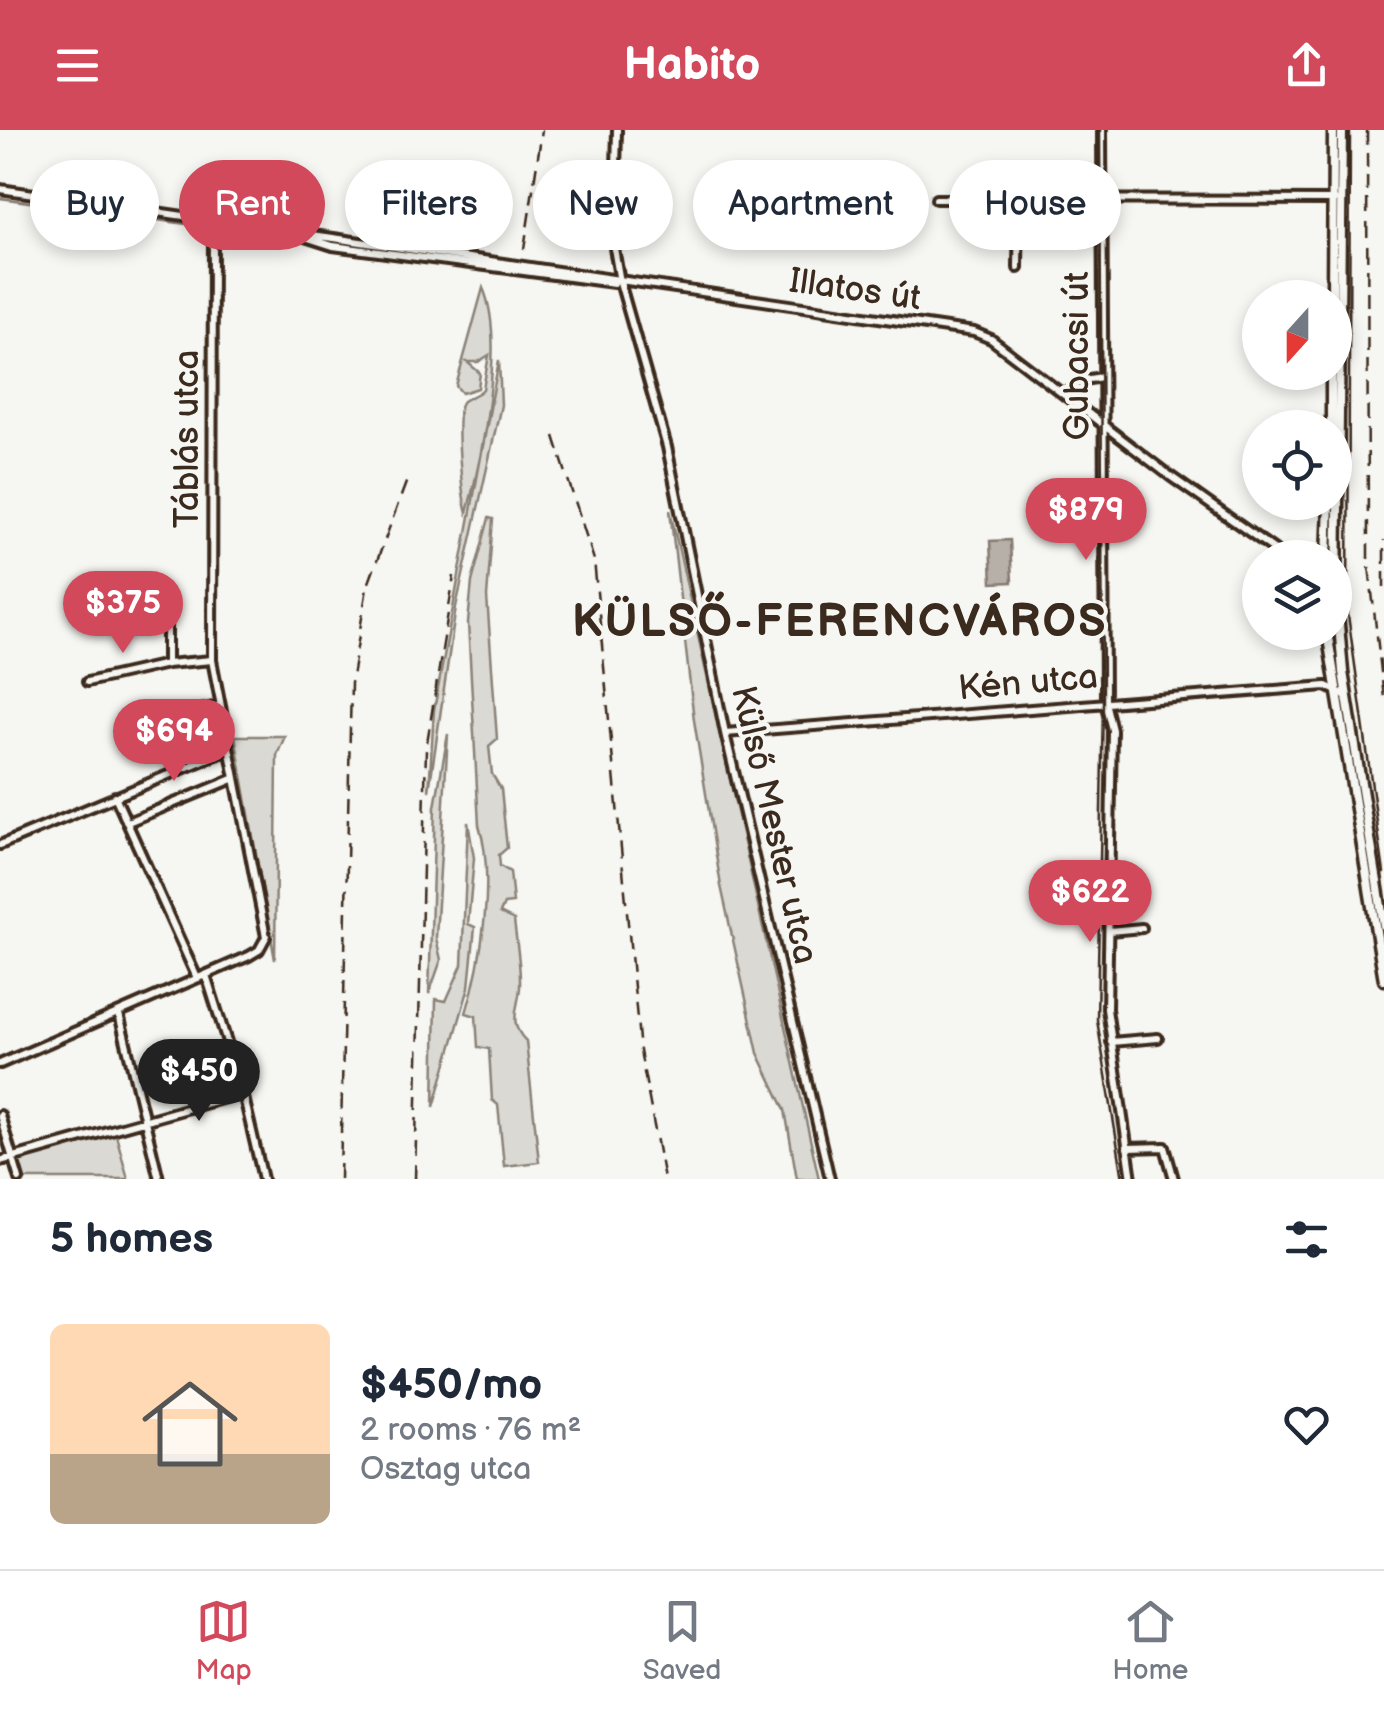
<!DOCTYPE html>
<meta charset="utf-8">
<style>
body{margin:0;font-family:"Balsamiq Sans",sans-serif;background:#f2f2f3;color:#1f2937;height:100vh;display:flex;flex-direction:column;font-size:38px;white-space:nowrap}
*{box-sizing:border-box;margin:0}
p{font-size:32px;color:#747a83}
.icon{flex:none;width:55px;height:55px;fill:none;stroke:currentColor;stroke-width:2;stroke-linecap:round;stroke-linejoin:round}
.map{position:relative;height:1049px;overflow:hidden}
.details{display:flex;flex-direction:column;background:#fff;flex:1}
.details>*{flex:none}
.guide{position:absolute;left:30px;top:30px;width:1325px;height:90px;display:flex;gap:20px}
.needle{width:65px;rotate:201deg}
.buttons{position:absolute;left:1242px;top:150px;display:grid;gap:20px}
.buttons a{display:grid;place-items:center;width:110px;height:110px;border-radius:50%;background:#fff;box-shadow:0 5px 15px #0003;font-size:50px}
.price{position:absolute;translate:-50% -85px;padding:0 22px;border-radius:35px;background:#d1495b;color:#fff;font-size:32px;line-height:65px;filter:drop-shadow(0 2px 5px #0008)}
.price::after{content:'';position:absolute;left:50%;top:60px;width:30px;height:22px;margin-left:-15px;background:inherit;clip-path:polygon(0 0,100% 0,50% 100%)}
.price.selected{background:#222;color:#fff}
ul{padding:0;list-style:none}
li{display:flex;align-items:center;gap:30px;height:250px;padding:0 50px}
li span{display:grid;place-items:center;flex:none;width:280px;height:200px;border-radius:15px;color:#555}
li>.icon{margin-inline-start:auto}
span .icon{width:120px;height:120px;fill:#fffc;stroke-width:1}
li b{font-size:42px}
h2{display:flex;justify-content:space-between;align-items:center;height:120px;padding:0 50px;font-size:42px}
.chip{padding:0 35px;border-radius:45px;background:#fff;box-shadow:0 5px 15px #0003;font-size:35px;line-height:90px}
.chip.selected{background:#d1495b;color:#fff}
header{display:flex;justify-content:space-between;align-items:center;height:130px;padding:0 50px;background:#d1495b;color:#fff;font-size:45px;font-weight:800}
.tab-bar{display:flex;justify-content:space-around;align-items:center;height:140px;border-top:2px solid #e0e1e3;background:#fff;font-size:28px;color:#747a83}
.tab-bar a{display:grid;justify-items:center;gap:5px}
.tab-bar .selected{color:#d1495b}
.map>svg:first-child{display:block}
</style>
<header><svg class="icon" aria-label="menu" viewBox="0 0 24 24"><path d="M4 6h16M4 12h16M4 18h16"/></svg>Habito<svg class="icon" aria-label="share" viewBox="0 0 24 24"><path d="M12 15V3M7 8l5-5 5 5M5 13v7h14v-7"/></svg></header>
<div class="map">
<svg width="1384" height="1049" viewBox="0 0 1384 1049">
<rect width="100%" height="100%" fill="#f6f6f2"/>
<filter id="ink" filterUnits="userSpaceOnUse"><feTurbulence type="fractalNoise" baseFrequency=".01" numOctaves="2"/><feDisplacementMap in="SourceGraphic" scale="20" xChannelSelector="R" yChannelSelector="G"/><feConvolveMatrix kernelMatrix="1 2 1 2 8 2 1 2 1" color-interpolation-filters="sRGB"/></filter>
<g filter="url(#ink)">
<path fill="#dad9d3" stroke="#8a8278" stroke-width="2.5" d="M483,158C506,211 482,327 467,383C462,370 453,280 463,271C470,266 477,266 483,259L489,225L478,232H467L480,243L478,258L462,263L456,256Z
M499,230L501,275L456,477L429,661L434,580Z
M670,380L819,1049H797L785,980L758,923L721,756L694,590Z
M489,388L493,389L487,467L497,609L489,616L492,644L501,659L507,718L499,725L500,736L510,742L513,773L504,774L500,783L514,790C516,811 521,835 520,857C519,877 507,893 526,911L539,1032L504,1036L498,975L492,970L489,919L478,917L476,886L466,883C482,832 495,746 479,695L468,493L472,452Z
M448,604L436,808L441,830L429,864L435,677Z
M235,606H285L277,625L275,830Z
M468,692L474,728L468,794L475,797L469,857L434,977L436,869L446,871L462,835Z
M115,1001L128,1049H23L16,1029Z"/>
<path fill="#b6b0a9" stroke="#857a71" stroke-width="2.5" d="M1010,410L1012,452L992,453L990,411Z"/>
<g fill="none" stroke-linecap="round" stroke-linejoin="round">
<path stroke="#857a71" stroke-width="2.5" d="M0,68L193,95"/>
<defs>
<path id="minor" d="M617,0L614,118L620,152L667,317L725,603L830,1049
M1102,0L1105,572L1112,600L1107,879L1132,1049
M0,59L974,202L991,209L1170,346L1286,428
M936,69L1335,70
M305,107L333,116L614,153
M1018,138L1019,70
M1064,265L1083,250L1102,247
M167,471V534
M87,552L167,534L212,530
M175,585L218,576
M725,603L1326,556L1347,566
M115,666L197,848
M128,692L233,649
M0,715L221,623L226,616
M1109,801L1142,798
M206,845L243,963L263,1049
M119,884L159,1049
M1111,912L1158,908
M0,934L249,826L259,820L266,807L212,530L213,90
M0,985L19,1049
M1127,1018L1165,1017L1174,1049
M0,1031L243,963"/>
<path id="major" d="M1342,0L1337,471L1343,542L1384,795
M1332,168L1333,0
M1331,298V242
M1327,428L1329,372
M1327,502L1384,850"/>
</defs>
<use href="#minor" stroke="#3b2a1e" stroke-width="14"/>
<use href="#major" stroke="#3b2a1e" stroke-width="15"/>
<use href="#minor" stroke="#f6f6f2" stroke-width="6"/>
<use href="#major" stroke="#f6f6f2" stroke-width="8"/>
<path stroke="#3b2a1e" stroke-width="2.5" d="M1100,0L1103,572L1097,890L1123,1049
M1350,0L1348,485L1384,743"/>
<path stroke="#3b2a1e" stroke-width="2.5" stroke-dasharray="15 8" stroke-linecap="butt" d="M1367,0L1368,427L1384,568
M524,119L542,0
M554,306L594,430L640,921L664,1049
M1384,457V410
M340,1049L351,553L367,458L407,350
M415,1049L426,619L454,446"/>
</g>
</g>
<g text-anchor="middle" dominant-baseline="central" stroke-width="8" stroke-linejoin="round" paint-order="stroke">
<g font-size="35" fill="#3b2a1e" stroke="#f6f6f2">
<text transform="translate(855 160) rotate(8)">Illatos út</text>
<text transform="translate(1077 226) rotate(-90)">Gubacsi út</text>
<text transform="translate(187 309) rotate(-90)">Táblás utca</text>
<text transform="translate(1028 553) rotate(-5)">Kén utca</text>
<text transform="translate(774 695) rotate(77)">Külső Mester utca</text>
</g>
<g font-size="45" font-weight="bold" letter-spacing="2.5" fill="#3b2a1e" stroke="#f6f6f2">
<text x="840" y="492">KÜLSŐ-FERENCVÁROS</text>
</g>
</g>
</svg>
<div class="buttons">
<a><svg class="needle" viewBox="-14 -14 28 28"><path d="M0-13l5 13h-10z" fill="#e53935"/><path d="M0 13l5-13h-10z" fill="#747a83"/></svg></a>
<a><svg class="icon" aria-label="locate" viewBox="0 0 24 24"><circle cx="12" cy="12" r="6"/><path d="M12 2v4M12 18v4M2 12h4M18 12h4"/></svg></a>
<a><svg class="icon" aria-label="layers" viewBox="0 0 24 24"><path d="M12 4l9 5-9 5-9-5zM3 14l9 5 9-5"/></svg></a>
</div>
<b class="price" style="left:1086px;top:433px">$879</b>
<b class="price" style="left:123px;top:526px">$375</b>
<b class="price" style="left:174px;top:654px">$694</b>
<b class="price" style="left:1090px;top:815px">$622</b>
<b class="price selected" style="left:199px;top:994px">$450</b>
<div class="guide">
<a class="chip">Buy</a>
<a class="chip selected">Rent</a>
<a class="chip">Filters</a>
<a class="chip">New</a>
<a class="chip">Apartment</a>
<a class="chip">House</a>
</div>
</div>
<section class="details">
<h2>5 homes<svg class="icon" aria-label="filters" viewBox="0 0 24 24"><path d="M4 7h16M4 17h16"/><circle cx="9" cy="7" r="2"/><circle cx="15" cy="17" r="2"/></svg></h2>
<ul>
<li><span style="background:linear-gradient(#ffd9b3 65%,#b9a48a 0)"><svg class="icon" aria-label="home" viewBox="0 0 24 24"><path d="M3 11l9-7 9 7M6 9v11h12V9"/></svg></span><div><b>$450/mo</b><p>2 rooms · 76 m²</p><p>Osztag utca</p></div><svg class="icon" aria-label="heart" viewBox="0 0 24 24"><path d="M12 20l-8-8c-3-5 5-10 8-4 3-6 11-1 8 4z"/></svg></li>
</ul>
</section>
<nav class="tab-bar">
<a class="selected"><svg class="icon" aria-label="map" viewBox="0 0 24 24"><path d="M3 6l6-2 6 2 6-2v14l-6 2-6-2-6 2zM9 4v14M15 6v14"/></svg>Map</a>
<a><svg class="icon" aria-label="saved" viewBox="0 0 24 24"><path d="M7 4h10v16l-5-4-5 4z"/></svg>Saved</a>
<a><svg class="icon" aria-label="home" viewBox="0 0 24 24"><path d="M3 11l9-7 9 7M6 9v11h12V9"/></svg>Home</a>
</nav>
